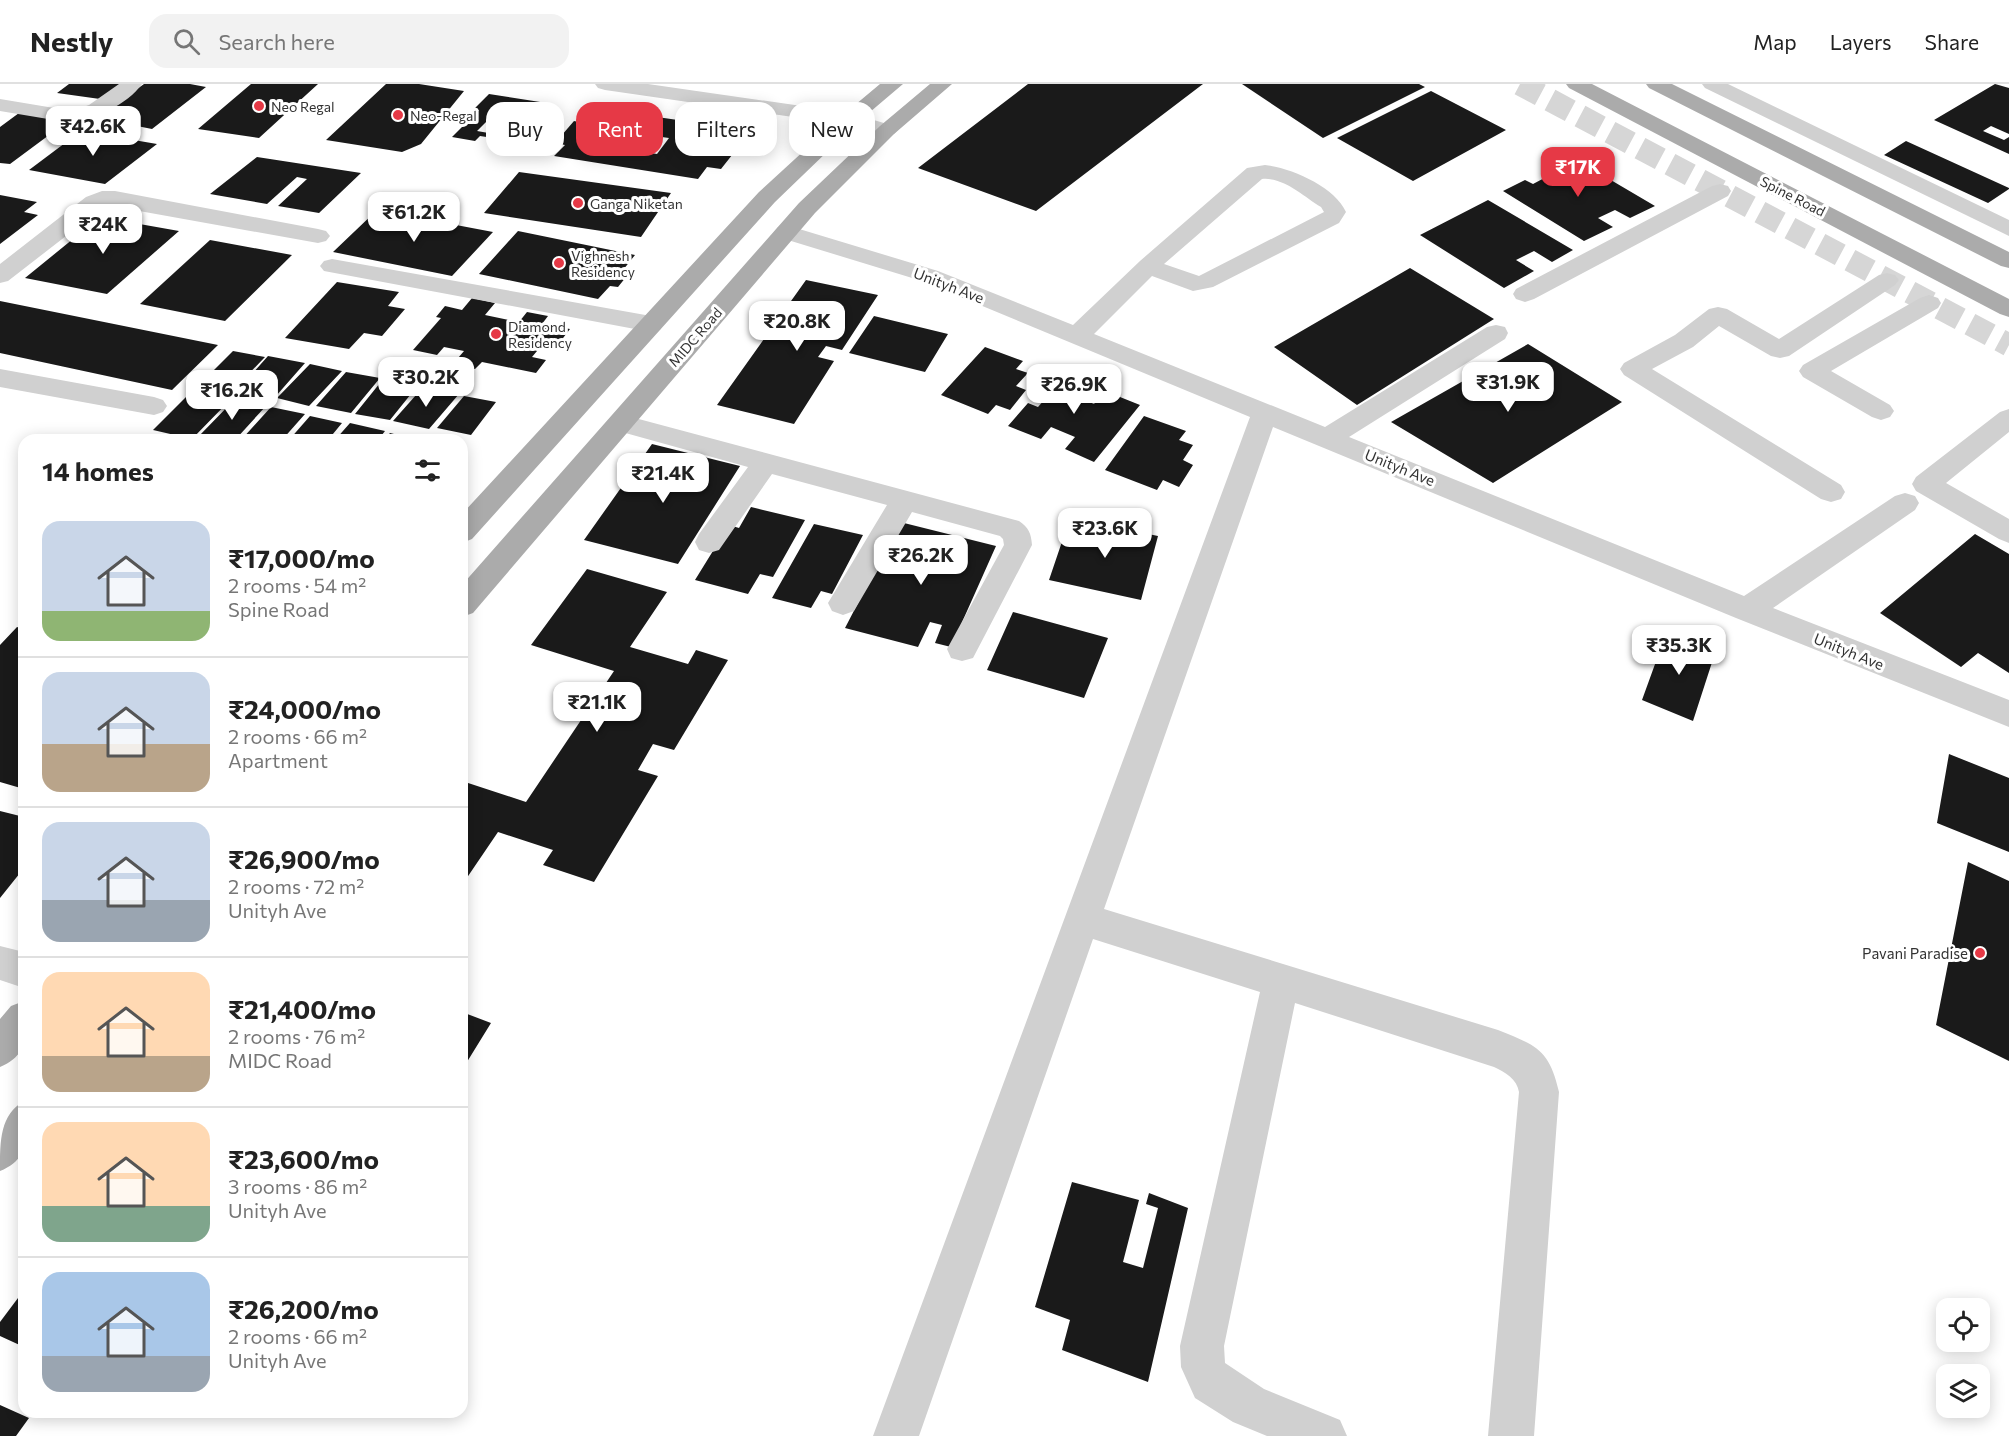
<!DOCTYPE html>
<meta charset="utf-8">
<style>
body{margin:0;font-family:Commissioner,sans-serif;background:#f2f2f2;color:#222;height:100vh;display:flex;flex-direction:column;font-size:22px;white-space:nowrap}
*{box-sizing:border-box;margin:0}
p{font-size:20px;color:#767676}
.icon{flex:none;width:33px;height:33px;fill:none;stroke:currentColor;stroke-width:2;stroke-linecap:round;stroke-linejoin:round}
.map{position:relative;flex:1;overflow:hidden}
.sheet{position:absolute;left:18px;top:350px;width:450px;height:984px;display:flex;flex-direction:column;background:#fff;border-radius:18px;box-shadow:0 3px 15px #0003}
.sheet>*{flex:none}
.guide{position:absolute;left:486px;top:18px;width:570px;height:54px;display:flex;gap:12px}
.buttons{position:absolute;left:1936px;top:1214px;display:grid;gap:12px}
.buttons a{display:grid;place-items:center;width:54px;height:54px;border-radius:12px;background:#fff;box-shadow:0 3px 15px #0003;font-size:30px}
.price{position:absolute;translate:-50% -51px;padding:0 14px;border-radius:12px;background:#fff;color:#222;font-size:20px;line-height:39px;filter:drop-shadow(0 2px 3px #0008)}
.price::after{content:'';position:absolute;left:50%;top:36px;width:18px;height:14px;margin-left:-9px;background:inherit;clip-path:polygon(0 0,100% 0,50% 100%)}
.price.active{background:#e63946;color:#fff}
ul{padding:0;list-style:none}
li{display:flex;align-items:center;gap:18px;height:150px;padding:0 24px}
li+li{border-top:2px solid #e0e0e0}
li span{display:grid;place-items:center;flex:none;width:168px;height:120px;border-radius:18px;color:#555}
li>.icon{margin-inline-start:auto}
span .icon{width:72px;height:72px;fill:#fffc;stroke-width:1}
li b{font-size:26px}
h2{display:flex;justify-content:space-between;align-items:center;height:72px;padding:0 24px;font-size:26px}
.pill{padding:0 21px;border-radius:18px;background:#fff;box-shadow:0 3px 15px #0003;font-size:21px;line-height:54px}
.pill.active{background:#e63946;color:#fff}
header{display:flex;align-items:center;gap:36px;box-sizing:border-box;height:84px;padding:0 30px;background:#fff;border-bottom:2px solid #e0e0e0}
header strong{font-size:28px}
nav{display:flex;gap:33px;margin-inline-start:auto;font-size:21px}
.search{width:420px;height:54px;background:#f2f2f2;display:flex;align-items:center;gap:15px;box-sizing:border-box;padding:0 21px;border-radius:18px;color:#767676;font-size:22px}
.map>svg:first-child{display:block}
</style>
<header>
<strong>Nestly</strong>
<div class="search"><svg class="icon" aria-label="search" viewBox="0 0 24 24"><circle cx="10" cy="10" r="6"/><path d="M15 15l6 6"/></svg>Search here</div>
<nav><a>Map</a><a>Layers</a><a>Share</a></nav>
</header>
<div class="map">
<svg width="2009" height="1352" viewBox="0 0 2009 1352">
<rect width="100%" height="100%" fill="#fff"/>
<path fill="#1a1a1a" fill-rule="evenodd" d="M69,0H120L100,15L57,9Z
M144,0H190L206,3L152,45L97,34Z
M251,0H318L259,54L198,45Z
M386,0H419L464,7L421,60L402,68L326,56Z
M1028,0H1203L1036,127L918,84Z
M1242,0H1419L1425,3L1323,54Z
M1995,0L2009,4V50L1991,42L1983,47L2004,56L2009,53V70L1934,36Z
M1431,7L1506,46L1413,97L1337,54Z
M489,10L553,20L513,63L495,60L500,55L480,52L475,57L452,53L479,26L474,25ZM487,37L515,42L506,52L477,47Z
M595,24L733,44L719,63L736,66L721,85L707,83L698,95L554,72L565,61L555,59L574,37L583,39ZM640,50L669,54L657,70L627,65Z
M19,29L68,37L10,80L0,79V43Z
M81,47L157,60L105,100L29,86Z
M1906,57L2009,104V105L1988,119L1884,71Z
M1570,72L1655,122L1630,134L1615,126L1598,134L1613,143L1584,157L1503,107L1525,96L1533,100L1552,90L1542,85Z
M257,73L361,89L319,129L278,122L307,95L297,93L267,120L210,110Z
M519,88L671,109L641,153L484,129Z
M0,111L37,118L24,128L38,131L0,160Z
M1488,116L1573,166L1552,178L1534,167L1516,176L1534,187L1504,204L1420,151Z
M377,126L493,148L452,192L333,168Z
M100,133L179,147L107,210L25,194Z
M518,147L635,171L623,186L630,188L618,203L610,202L598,215L479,190Z
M210,156L292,171L225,237L140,220Z
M1410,184L1494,235L1357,321L1274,263Z
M806,196L878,211L842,266L826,262L818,273L834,277L794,340L717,321Z
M337,198L399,208L388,222L405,225L382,252L364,249L349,265L285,254Z
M472,214L495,219L485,231L519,238L527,228L548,232L542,240L570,245L560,258L547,255L532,273L546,276L536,289L482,278L475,285L453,280L464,267L444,263L437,271L413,266L441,234L436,233L445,222L462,226Z
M0,217L218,261L172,306L0,269Z
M874,232L948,250L925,288L849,269Z
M1528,260L1622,318L1493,399L1391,338Z
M985,263L1023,277L1016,285L1028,289L1016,302L1026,306L1010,326L996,321L988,330L941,311Z
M233,267L265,273L236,303L203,297Z
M268,272L305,279L276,312L238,306Z
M310,280L342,287L309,322L277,314Z
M1049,285L1086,300L1075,312L1094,320L1105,307L1140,321L1094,378L1065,365L1075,353L1051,343L1041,355L1008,342L1028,319L1038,323L1045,315L1028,308Z
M346,288L380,294L351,329L316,322Z
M384,294L419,300L390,336L355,330Z
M424,302L459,310L429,345L393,337Z
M193,306L232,314L192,355L153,346Z
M464,312L496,318L471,351L437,344Z
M234,316L265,323L235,356H217L199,352Z
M271,323L305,330L282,356H241Z
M310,332L342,339L328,356H289Z
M1144,332L1186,347L1179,356L1193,361L1183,376L1193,381L1179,403L1163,396L1157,406L1105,386Z
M350,339L385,347L378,356H335Z
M390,349L414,355V356H384Z
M652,360L740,382L678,480L584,456Z
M751,423L805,436L773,493L760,490L748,510L695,496L729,441L739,444Z
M1070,434L1158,452L1141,516L1049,496Z
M900,438L996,462L951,563L935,559L942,541L930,538L918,563L845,544Z
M814,440L863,451L832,510L821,507L811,524L772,514Z
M1975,450L2009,470V589L1978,569L1961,583L1880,529Z
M587,485L667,508L630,563L688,580L696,566L728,576L674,666L653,660L638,686L658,692L594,798L543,781L553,766L498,748L462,801V697L526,718L614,587L531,561Z
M1013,528L1108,554L1084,614L987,586Z
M17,543L24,545V705L0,698V561Z
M1667,547L1716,566L1693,637L1642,616Z
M1949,670L2009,694V768L1937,739Z
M0,727L24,733V784L0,814Z
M1968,778L2009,797V977L1936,941Z
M462,928L491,939L462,986Z
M1072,1098L1139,1116L1123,1178L1143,1184L1158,1124L1146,1120L1149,1109L1188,1124L1148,1298L1062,1266L1070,1236L1035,1223Z
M24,1206V1263L0,1252V1238Z
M0,1321L29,1334L16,1352H0Z"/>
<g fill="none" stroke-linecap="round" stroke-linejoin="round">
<path stroke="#d6d6d6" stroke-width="23" stroke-dasharray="23 11" stroke-linecap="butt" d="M1520,0L2009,261"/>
<path fill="#d0d0d0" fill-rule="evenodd" d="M119,0H142C127,21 96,34 72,39L0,27V15L72,27L89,21Z
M595,0H648L850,29L894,42L898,46L894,50L887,52L848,41L605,6L598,4Z
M1702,0H1728L2009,136V152L1705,4Z
M1265,81C1292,84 1335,103 1346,128L1339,139L1213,203L1193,207L1152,192L1094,250L1325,343L1487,243L1496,241L1505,243L1508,249L1505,255L1349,353L1744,512L1895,412L1905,409L1915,412L1919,419L1915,426L1773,524L2009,616V643L1736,534L1273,343L1104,825L1498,946C1537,962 1549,965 1559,1008L1534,1352H1488L1519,1008C1517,995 1505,988 1494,983L1295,919L1224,1262L1225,1279L1264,1305L1340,1336L1347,1352H1267L1233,1338L1195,1314L1181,1283L1180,1262L1260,908L1093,855L919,1352H873L1250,333L922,197L778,153L774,148L778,143L786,141L938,187L1073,241L1140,177L1247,84ZM1262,95C1284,93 1303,112 1321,123L1324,128L1199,192L1164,180Z
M1720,100L1728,102L1731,107L1728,112L1534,215L1525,218L1516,215L1513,210L1516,205L1712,102Z
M102,107H115L318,145L326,147L330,152L326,157L318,159L106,121L8,197L0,199V180L86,113Z
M332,175L651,232L660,234L663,240L660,246L651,248L324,187L320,182L324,177Z
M1887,189L1895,191L1899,196L1895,201L1789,272L1780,274L1771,272L1719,242L1693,263L1652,285L1841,401L1845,408L1841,415L1831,418L1821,415L1624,291L1620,285L1624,279L1675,251L1709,225L1718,223L1727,225L1779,255L1879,191Z
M1929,211L1938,214L1941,219L1938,224L1831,287L1890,321L1894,327L1890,333L1881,336L1872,333L1803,293L1799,287L1803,281L1920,214Z
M0,285L154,313L163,316L167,322L163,328L154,331L0,303Z
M2009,325V348L1946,399L2009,435V459L1999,455L1916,407L1912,400L1916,393L2000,328Z
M620,330L1019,437C1029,444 1031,449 1032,461L973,574L962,577L951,574L947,565L1004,461L1003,455L1000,452L912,428L854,527L843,531L832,527L828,519L887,421L772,390L719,466L709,469L699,466L695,458L699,450L748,383L611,345L607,339L611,333Z
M0,862L24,868V904L0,896Z"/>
<path fill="#ababab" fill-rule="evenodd" d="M880,0H903L857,39L775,118L472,455L462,459V430L759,108L843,31Z
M930,0H952L894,50L815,129L473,529L462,533V501L799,119L880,42Z
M1566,0H1592L2009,215V233L2000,230L1569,4Z
M1646,0H1672L2009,168V184L2001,182L1649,4Z
M24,917C24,947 33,969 0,983V935L11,922Z
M24,1017C24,1049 34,1073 0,1087C0,1056 0,1031 24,1017Z"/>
</g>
<g fill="#e63946" stroke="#fff" stroke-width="2">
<circle cx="259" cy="22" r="6"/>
<circle cx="398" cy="31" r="6"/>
<circle cx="578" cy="119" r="6"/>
<circle cx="559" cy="179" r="6"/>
<circle cx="496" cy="250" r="6"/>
<circle cx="1980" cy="869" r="6"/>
</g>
<g text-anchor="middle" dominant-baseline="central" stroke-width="6" stroke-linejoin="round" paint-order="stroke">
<g font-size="14" fill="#333" stroke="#fff" text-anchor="start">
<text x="271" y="22">Neo Regal</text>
<text x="410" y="31">Neo-Regal</text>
<text x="590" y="119">Ganga Niketan</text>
<text x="571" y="171">Vighnesh<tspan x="571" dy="16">Residency</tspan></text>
<text x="508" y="242">Diamond<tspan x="508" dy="16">Residency</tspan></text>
</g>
<g font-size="14" fill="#333" stroke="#fff">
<text transform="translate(1793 112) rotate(27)">Spine Road</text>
<text transform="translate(695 253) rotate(-49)">MIDC Road</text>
</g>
<g font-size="15" fill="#333" stroke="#fff">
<text transform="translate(949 201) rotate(21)">Unityh Ave</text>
<text transform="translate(1400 383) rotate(22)">Unityh Ave</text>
<text transform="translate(1849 567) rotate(22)">Unityh Ave</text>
</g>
<g font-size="15" fill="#333" stroke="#fff" text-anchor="end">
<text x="1968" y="869">Pavani Paradise</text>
</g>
</g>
</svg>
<div class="buttons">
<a><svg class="icon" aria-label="locate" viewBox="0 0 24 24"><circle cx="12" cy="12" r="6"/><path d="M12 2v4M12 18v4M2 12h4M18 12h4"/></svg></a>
<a><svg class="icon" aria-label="layers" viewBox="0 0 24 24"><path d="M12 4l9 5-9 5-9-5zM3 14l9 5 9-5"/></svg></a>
</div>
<b class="price" style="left:93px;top:73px">₹42.6K</b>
<b class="price active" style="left:1578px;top:114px">₹17K</b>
<b class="price" style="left:414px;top:159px">₹61.2K</b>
<b class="price" style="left:103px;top:171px">₹24K</b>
<b class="price" style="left:797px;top:268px">₹20.8K</b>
<b class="price" style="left:426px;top:324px">₹30.2K</b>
<b class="price" style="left:1508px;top:329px">₹31.9K</b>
<b class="price" style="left:1074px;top:331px">₹26.9K</b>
<b class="price" style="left:232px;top:337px">₹16.2K</b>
<b class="price" style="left:663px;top:420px">₹21.4K</b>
<b class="price" style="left:1105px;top:475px">₹23.6K</b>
<b class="price" style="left:921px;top:502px">₹26.2K</b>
<b class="price" style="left:1679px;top:592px">₹35.3K</b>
<b class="price" style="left:597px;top:649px">₹21.1K</b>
<div class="guide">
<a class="pill">Buy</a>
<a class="pill active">Rent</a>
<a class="pill">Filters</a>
<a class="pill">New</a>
</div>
<section class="sheet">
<h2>14 homes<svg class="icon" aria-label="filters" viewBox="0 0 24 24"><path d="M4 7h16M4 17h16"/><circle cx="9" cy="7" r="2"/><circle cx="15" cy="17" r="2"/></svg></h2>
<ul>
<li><span style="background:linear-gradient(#c9d6e8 75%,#8fb573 0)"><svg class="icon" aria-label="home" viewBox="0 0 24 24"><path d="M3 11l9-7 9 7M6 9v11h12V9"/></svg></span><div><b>₹17,000/mo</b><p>2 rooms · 54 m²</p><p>Spine Road</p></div></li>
<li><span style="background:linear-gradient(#c9d6e8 60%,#b9a48a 0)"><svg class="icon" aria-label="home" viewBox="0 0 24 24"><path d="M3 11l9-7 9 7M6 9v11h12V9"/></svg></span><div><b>₹24,000/mo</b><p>2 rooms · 66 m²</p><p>Apartment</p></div></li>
<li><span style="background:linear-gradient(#c9d6e8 65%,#9aa5b1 0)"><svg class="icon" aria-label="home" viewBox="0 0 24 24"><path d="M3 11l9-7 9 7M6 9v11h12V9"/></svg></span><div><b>₹26,900/mo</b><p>2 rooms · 72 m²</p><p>Unityh Ave</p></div></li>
<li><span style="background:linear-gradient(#ffd9b3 70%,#b9a48a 0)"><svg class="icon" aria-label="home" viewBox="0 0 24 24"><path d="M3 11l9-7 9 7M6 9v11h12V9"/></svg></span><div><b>₹21,400/mo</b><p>2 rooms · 76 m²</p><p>MIDC Road</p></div></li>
<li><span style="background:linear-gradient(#ffd9b3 70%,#7fa58c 0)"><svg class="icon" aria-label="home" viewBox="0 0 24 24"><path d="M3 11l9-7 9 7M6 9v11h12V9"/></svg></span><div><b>₹23,600/mo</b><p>3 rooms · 86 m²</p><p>Unityh Ave</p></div></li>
<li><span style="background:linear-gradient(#a9c7e8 70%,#9aa5b1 0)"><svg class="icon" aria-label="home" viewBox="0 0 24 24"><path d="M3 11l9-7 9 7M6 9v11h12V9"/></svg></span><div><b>₹26,200/mo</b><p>2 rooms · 66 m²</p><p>Unityh Ave</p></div></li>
</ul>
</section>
</div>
